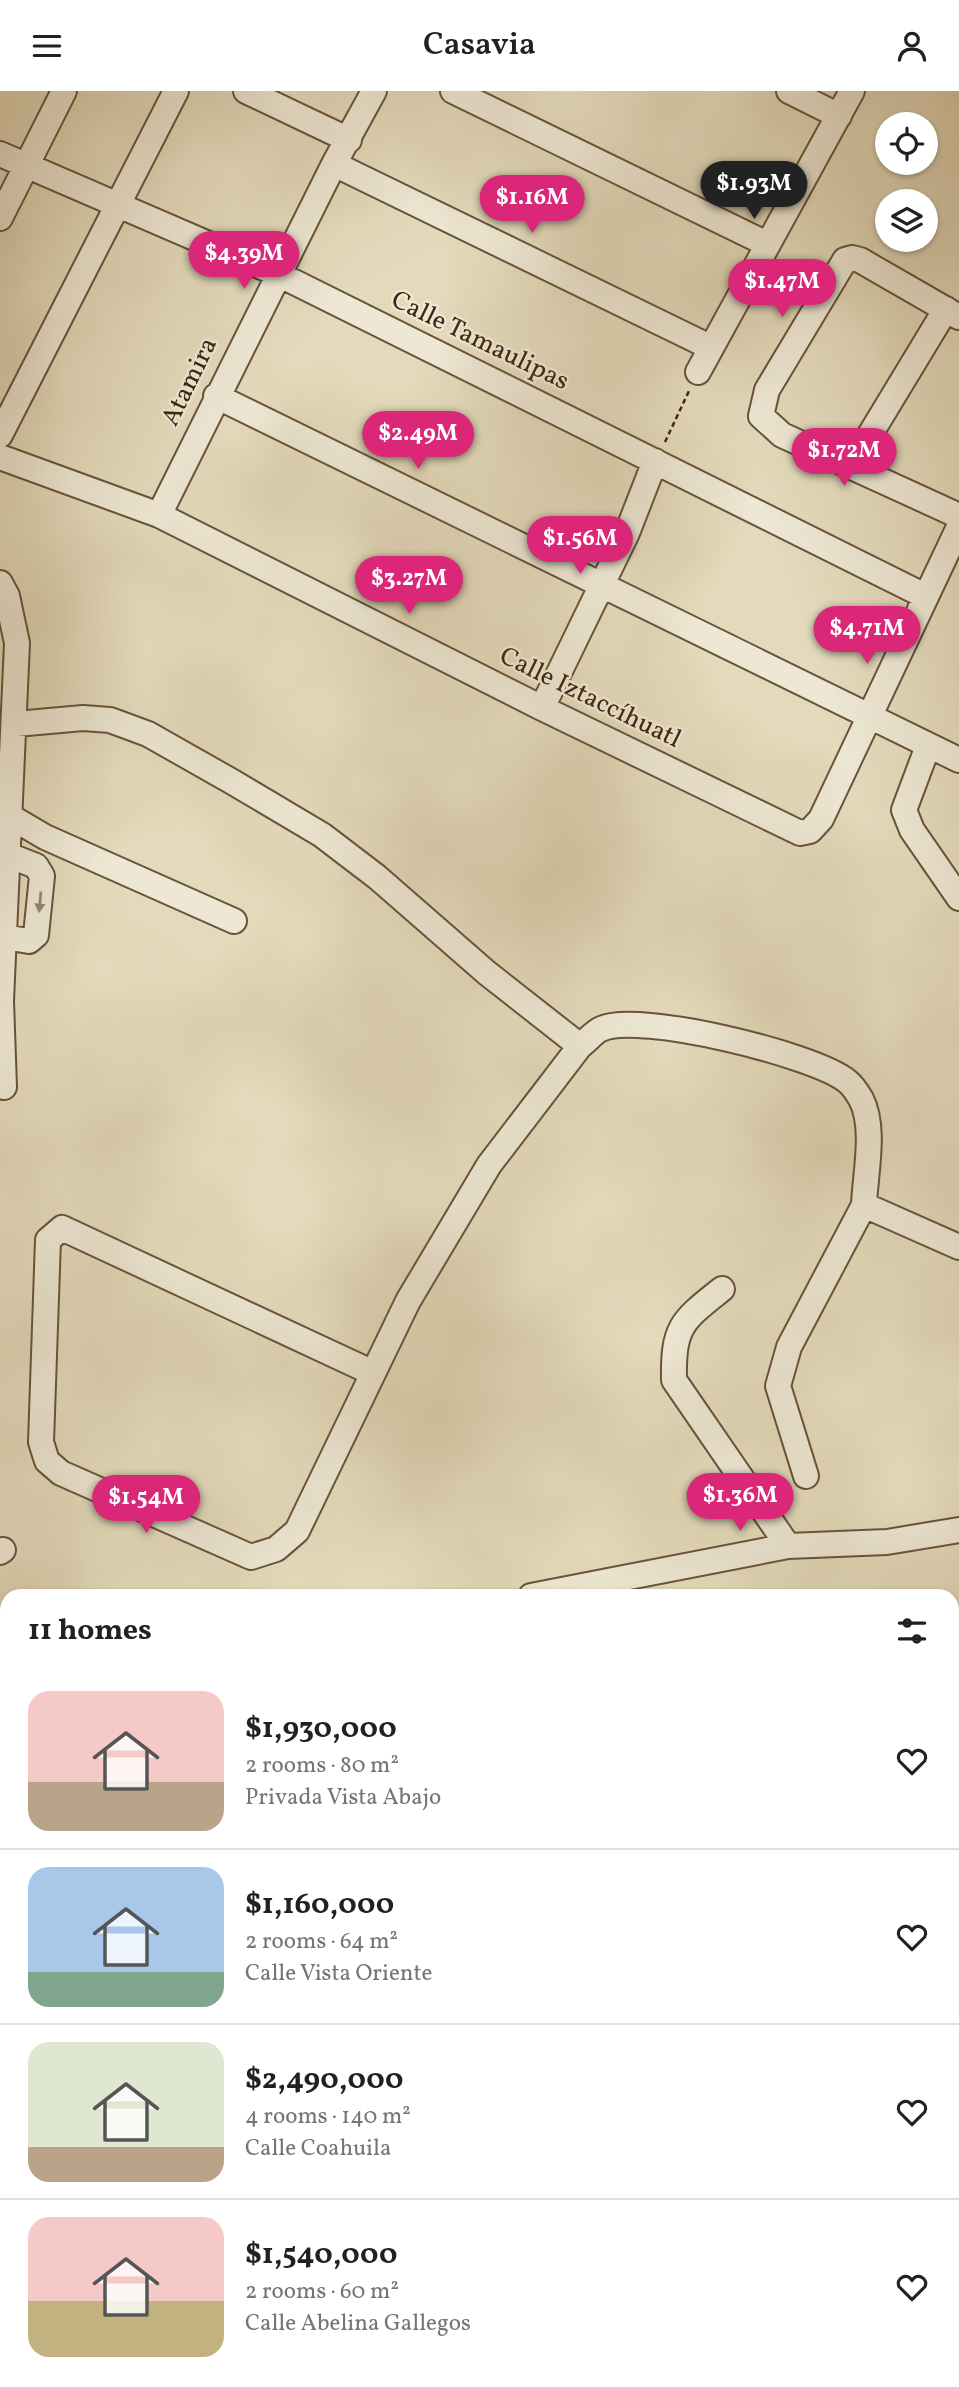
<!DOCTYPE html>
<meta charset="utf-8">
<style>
body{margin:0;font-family:Vollkorn,serif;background:#f6f6f6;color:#202124;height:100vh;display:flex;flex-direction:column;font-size:26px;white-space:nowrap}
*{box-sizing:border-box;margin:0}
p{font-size:23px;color:#757577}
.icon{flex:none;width:38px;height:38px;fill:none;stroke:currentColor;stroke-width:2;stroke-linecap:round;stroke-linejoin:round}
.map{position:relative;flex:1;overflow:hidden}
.panel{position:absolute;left:0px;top:1498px;width:959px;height:798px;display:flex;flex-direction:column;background:#fff;border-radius:21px 21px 0 0;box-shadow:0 2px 5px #0004}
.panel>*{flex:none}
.tools{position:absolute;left:875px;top:21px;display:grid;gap:14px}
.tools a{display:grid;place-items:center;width:63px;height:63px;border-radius:50%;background:#fff;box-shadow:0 2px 5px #0004;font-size:35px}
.price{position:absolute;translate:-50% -60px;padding:0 16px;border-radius:24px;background:#db2777;color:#fff;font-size:23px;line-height:46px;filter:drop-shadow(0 2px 4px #0008)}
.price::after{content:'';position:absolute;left:50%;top:42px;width:21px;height:16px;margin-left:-10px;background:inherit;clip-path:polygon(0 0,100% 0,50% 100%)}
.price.selected{background:#222;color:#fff}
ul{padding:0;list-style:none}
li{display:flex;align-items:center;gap:21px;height:175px;padding:0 28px}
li+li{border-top:2px solid #e0e0e0}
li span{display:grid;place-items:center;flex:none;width:196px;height:140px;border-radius:21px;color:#555}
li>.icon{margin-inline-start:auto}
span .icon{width:84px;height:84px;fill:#fffc;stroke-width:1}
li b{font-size:30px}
h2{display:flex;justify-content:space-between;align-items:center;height:84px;padding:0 28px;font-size:30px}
header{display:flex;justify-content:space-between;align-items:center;height:91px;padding:0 28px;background:#fff;font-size:32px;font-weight:600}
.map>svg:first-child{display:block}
</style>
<header><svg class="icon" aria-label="menu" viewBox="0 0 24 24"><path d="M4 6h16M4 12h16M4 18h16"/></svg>Casavia<svg class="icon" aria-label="person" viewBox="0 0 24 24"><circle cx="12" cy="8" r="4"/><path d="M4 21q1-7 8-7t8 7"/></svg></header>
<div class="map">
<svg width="959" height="2296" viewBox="0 0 959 2296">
<rect width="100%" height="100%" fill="#e3dabb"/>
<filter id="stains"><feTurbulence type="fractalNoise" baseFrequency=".00286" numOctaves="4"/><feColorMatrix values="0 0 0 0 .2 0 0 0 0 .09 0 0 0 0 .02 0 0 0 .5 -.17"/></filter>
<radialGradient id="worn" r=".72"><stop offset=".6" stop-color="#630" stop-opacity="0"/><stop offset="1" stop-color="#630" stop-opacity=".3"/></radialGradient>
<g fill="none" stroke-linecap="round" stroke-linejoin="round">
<defs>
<path id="minor" d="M246,0L349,49
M453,0L767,153
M789,0L839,25
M0,63L278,183L925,505
M334,73L710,256
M0,127L64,0
M959,226L860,169L852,167L845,169L767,299L761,325L782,344L959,425
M698,281L852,0
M216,305L959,669
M0,344L176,0
M0,366L159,424L542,617L800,742L810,740L821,728L959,436
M851,375L946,218
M159,424L334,73L374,0
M0,492L7,505L17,552L1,910L4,996
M542,617L627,442L655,370
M16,633L83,627L110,629L148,643L231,690L322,744L377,786L487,882L580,955C587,950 594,941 601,938C637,920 817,964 848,991C853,995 858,1003 861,1008C876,1037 865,1083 864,1114L959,1156
M928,655L904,719L912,739L959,807
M11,726L45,746L234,830
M4,846L29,850L36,844L42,785L36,775L8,764
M722,1198C682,1230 673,1235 674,1289L788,1455
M371,1281L62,1137L48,1149L41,1351L47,1370L61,1382L251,1466L276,1458L297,1440L408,1210L489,1074L580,955
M806,1385L778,1295L789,1256L864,1114
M0,1461L3,1459
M531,1505L788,1455L887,1451L959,1439
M0,1694L7,1691
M0,1989L7,1990
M0,2168L7,2157"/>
</defs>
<use href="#minor" stroke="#69533b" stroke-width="28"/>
<path stroke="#402610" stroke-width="2.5" stroke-dasharray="5 3.5" stroke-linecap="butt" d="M665,351L689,300"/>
<use href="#minor" stroke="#ede7d3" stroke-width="24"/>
</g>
<defs><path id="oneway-solid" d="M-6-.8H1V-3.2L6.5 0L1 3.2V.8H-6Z" transform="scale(1.75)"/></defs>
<use fill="#968672" href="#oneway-solid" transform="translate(40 811) rotate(95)"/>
<g text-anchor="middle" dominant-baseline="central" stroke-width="5" stroke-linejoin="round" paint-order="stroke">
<g font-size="26" fill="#402610" stroke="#ede7d3">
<text transform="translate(480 250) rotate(26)">Calle Tamaulipas</text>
<text transform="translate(190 291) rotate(-64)">Atamira</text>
<text transform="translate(590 607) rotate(26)">Calle Iztaccíhuatl</text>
</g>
</g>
<rect width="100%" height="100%" filter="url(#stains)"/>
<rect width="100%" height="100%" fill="url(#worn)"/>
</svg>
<div class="tools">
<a><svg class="icon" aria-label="locate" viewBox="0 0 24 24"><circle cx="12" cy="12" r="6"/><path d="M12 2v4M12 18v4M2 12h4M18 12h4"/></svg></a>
<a><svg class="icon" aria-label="layers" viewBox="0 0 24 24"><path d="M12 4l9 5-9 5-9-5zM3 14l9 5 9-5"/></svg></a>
</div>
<b class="price selected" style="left:754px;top:130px">$1.93M</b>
<b class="price" style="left:532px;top:144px">$1.16M</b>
<b class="price" style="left:244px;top:200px">$4.39M</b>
<b class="price" style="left:782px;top:228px">$1.47M</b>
<b class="price" style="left:418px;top:380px">$2.49M</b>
<b class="price" style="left:844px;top:397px">$1.72M</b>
<b class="price" style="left:580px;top:485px">$1.56M</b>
<b class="price" style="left:409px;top:525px">$3.27M</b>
<b class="price" style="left:867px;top:575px">$4.71M</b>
<b class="price" style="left:740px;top:1442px">$1.36M</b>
<b class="price" style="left:146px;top:1444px">$1.54M</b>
<section class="panel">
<h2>11 homes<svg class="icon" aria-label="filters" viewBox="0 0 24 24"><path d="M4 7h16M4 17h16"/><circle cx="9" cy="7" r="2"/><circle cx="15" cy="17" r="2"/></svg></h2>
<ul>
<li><span style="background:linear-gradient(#f6c9c9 65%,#b9a48a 0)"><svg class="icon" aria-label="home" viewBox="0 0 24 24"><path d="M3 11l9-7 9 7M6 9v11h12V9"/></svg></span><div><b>$1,930,000</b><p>2 rooms · 80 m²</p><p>Privada Vista Abajo</p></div><svg class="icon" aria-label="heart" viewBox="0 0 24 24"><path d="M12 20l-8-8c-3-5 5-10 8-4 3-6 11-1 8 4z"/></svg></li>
<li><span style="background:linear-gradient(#a9c7e8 75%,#7fa58c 0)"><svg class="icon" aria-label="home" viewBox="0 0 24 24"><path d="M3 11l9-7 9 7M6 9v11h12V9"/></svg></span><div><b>$1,160,000</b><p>2 rooms · 64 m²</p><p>Calle Vista Oriente</p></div><svg class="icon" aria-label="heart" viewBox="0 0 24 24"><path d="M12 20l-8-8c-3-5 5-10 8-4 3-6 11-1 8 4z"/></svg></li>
<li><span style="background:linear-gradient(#dfe7d0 75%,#b9a48a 0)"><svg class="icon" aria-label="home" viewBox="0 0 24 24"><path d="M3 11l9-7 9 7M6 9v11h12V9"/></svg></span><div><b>$2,490,000</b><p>4 rooms · 140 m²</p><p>Calle Coahuila</p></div><svg class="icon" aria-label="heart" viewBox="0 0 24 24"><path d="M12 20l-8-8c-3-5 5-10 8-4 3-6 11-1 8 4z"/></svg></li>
<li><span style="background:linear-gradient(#f6c9c9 60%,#c2b280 0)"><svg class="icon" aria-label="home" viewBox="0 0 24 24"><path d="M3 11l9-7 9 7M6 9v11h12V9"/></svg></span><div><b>$1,540,000</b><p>2 rooms · 60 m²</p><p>Calle Abelina Gallegos</p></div><svg class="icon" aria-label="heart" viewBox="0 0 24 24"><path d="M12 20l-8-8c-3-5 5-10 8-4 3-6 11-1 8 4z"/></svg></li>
</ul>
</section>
</div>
